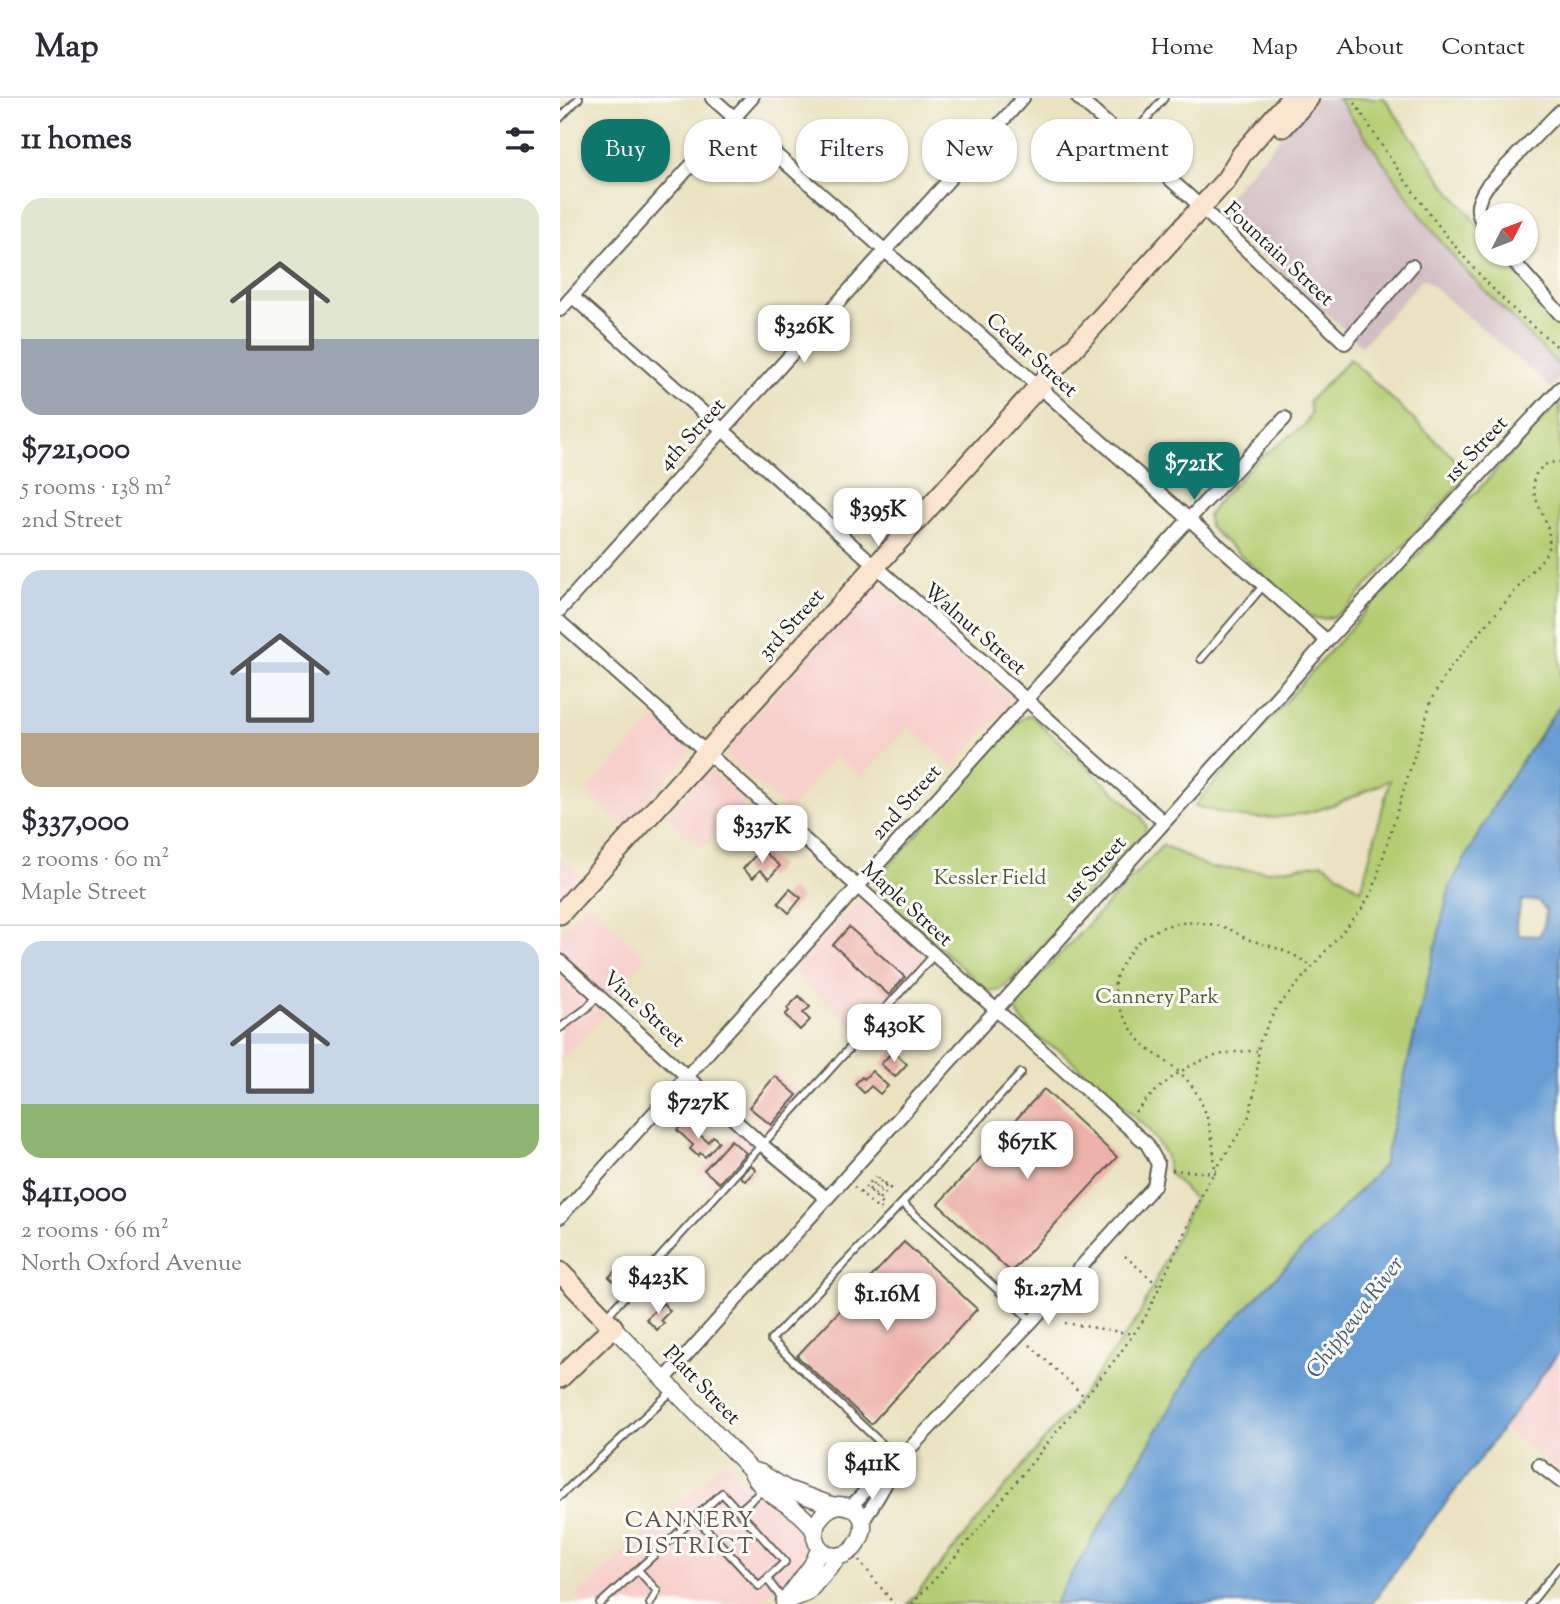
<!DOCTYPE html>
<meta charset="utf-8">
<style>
body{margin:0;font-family:"Sorts Mill Goudy",serif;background:#f2f2f3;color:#2b2b33;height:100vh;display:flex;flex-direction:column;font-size:26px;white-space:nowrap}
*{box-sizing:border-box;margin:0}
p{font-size:23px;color:#7c7c81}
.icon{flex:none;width:38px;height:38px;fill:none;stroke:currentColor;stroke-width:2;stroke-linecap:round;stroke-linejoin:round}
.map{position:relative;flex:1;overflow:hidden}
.details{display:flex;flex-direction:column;background:#fff;width:560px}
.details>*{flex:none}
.banner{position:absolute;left:21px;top:21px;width:665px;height:63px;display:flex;gap:14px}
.needle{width:46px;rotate:48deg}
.fabs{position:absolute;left:915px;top:105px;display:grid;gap:14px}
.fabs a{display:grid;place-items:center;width:63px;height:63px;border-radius:50%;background:#fff;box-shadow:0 2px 5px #0004;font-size:35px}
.price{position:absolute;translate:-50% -60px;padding:0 16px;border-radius:14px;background:#fff;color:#222;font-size:23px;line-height:46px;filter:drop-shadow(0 2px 4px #0008)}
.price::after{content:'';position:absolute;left:50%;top:42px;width:21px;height:16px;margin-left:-10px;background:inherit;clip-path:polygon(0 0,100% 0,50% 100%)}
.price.on{background:#0f766e;color:#fff}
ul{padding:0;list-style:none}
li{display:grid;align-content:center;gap:14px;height:371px;padding:0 21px}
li+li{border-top:2px solid #e1e1e2}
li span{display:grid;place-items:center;height:217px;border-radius:21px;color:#555}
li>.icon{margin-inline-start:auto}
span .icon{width:126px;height:126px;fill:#fffc;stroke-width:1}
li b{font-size:30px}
h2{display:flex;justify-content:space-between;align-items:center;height:84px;padding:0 21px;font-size:30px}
.chip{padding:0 24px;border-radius:28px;background:#fff;box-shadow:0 2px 5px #0004;font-size:24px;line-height:63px}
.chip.on{background:#0f766e;color:#fff}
header{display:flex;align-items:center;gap:42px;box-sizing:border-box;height:98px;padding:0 35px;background:#fff;border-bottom:2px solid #e1e1e2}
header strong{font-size:33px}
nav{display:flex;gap:38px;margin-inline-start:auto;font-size:24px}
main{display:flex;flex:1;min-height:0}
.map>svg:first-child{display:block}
</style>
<header>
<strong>Map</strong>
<nav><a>Home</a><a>Map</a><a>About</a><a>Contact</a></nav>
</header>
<main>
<section class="details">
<h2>11 homes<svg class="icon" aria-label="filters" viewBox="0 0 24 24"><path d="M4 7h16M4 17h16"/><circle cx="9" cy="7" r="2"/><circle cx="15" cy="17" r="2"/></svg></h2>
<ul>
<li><span style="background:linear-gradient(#dfe7d0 65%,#9aa5b1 0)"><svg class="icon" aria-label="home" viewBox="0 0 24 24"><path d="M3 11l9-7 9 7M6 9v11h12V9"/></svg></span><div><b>$721,000</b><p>5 rooms · 138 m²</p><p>2nd Street</p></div></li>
<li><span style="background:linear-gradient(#c9d6e8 75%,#b9a48a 0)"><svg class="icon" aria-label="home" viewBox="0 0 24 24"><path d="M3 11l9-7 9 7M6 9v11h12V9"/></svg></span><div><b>$337,000</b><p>2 rooms · 60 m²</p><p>Maple Street</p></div></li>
<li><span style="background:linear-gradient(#c9d6e8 75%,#8fb573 0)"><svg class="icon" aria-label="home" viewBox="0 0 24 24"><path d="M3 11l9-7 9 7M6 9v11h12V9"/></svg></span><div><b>$411,000</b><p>2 rooms · 66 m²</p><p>North Oxford Avenue</p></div></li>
</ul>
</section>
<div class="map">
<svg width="1000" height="1506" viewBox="0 0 1000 1506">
<rect width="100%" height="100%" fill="#fdfcf7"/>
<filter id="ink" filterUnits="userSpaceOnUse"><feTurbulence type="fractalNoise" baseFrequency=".0143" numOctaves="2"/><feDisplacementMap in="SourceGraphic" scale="14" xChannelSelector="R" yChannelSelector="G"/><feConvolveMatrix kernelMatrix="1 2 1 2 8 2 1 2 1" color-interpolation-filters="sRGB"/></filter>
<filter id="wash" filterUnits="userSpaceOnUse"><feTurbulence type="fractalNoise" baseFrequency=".00686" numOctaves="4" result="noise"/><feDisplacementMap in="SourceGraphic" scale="28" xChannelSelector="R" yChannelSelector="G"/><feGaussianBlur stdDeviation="1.57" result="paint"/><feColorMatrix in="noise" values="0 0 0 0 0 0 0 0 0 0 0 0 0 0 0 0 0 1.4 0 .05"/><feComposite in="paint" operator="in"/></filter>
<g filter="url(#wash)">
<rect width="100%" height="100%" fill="#eae2c0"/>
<path fill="#f7d0cd" d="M321,487L448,598L450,605L393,669L348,628L301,680L275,657L229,713L173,664L168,657L169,647L311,490Z
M96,620L124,645L129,652L128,658L64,729L26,694Z
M149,672L186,704L142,751L105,717Z
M0,760L20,778L0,801Z
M27,804L87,859L39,908L46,915L0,963V833Z
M299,804L306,806L366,861L299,934L233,874L289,811Z
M216,973L241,996L208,1033L181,1010Z
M176,1032L194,1049L155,1091L138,1075Z
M1000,1253V1375L944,1330Z
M165,1363L205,1403L237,1425L242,1434L244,1452L239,1466L233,1474L198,1506H23L16,1498Z"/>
<path fill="#d2bec3" d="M755,0H778L828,72L932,201L1000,269V280L991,290L863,180L802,248L659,117V109Z"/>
<path fill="#b4cd72" stroke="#687447" stroke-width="2" d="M778,0H824L884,85L927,139L928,156H941L1000,222V269L899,166L865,123Z
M790,261L910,375L788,509C776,518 767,524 751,519L653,433L649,427L648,418L659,402L697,362L745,327L751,316L749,303Z
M1000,304V607L945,688L890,788L823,1068L643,1255L494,1506H348L520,1299L578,1220L634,1101L609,1075L605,1056L588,1031L501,953C483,945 466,932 457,914L458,901L603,747L650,770L708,773L763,765L801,792L830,682C780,706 738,725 681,719C665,717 649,711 634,708L815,502Z
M470,617L581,718L586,728L585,734L450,884C442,891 437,896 426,892L317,793L314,784L461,621Z"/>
<path fill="#679dd4" stroke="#425c78" stroke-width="2" fill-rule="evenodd" d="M1000,607V1253L907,1378L859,1439L812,1506H494L643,1255L823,1068L890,788L945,688ZM962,802L978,803L986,813L984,827L979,838L959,837L956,825Z"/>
<g id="blocks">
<path fill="#edb2ab" d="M201,751L220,768L209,780L200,772L193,780L183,771Z
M230,791L241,800L229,815L218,805Z
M289,829L345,879L329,897L273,847Z
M239,898L250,909L243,915L250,922L240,932L225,917L229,913L227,910Z
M333,953L347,966L335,979L321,966Z
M312,973L328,988L320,996L311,988L304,995L295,986L302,979L304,981Z
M215,978L237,997L211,1027L189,1009Z
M484,991L557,1059L451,1174L378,1106Z
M125,1024L148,1044L153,1038L159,1044L145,1059L140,1055L138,1058L130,1051L133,1047L117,1032Z
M171,1042L186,1055L159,1085L144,1072Z
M191,1067L196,1072L185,1083L180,1078Z
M344,1144L417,1211L311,1326L237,1258Z
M62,1166L74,1177L61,1190L49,1179Z
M108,1172L119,1182L110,1193L99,1183Z
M103,1205L110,1213L101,1222L104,1225L97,1232L86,1221Z"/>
</g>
</g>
<g filter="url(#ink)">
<use href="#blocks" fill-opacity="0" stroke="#646155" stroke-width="2"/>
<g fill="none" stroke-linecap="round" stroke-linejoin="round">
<defs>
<path id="service" d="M0,20L19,0
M567,44L604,0
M641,561L703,488
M0,930L27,910L38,897
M461,975L342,1105L471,1222
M46,1219L373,858
M339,1362L211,1242L342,1105
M0,1398L113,1292
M179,1413L204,1391
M78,1472L97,1493L90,1506
M207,1481L223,1502
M40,1506L162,1395L225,1464L199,1488L136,1420
M970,1506L1000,1468"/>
<path id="minor" d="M152,0L767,543
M518,0L629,98L785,245L852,168
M928,133C914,115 915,106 927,88L1000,13
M947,156L1000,216
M13,199L604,724
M0,212L192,0
M0,512L463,0
M0,524L587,1046L598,1066L594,1088L472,1223L331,1370C319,1374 302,1399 290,1409
M0,863L201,1046L266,1100
M0,1119L628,422L725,320
M104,1282L767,543L1000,290
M979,1367L1000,1383
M303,1424C310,1410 330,1383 331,1370"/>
<path id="tertiary" d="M53,1229L191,1372C203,1402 242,1406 255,1435
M194,1373L201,1375L227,1391L274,1408
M279,1407C327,1410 293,1477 263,1453C245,1438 260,1410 279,1407Z
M226,1502L252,1467L260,1450
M224,1504L247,1495L280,1457"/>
<path id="secondary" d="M723,29L749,0
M0,816L666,82L682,56L731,0
M0,1174L53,1229L0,1280"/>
</defs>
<use href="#service" stroke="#646155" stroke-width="10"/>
<use href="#minor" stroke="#646155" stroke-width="16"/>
<use href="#tertiary" stroke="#646155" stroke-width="19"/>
<use href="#secondary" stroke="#646155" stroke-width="23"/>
<path stroke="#646155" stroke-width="2.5" stroke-dasharray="2 5" stroke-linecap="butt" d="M795,5C840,78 889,149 951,209C966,224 984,237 1000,251
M575,1014C610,976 643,952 697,953
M612,1072L655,1075C654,1038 647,998 618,973C608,963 594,957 584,947C571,933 557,911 555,891C553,880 562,866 568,857C591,823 629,819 667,830C675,833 681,839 690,842C715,850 732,853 752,869
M294,1089L320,1113
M300,1095L317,1077L319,1080L308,1093L310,1095L322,1082L325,1085L313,1098L315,1100L327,1087L330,1090L318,1102L323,1108L319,1112
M565,1158L599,1188
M505,1225L573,1236
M470,1247L525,1299
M299,1462L334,1506
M352,1506L398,1456L558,1258L585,1220L647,1086L688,1021L696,988L699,945L715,912L801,812L813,792L872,600L891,568L984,459C988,452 990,446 989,438C988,416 961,390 980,371C985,365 992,364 1000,364"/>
<use href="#service" stroke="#fff" stroke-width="6"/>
<use href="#minor" stroke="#fff" stroke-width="12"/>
<use href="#tertiary" stroke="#fff" stroke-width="16"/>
<use href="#secondary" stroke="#fce5cf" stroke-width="19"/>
</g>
</g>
<g text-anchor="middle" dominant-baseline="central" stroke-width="6" stroke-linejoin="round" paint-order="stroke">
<g font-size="21" fill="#1c1c1c" stroke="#fdfcf7">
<text transform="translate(718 157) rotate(43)">Fountain Street</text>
<text transform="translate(471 258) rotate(42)">Cedar Street</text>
<text transform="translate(133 337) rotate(-48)">4th Street</text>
<text transform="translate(917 352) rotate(-47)">1st Street</text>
<text transform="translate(232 527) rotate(-48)">3rd Street</text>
<text transform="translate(414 532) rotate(41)">Walnut Street</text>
<text transform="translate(347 705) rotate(-48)">2nd Street</text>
<text transform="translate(536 772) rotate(-48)">1st Street</text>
<text transform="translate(346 807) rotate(42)">Maple Street</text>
<text transform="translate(83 912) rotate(42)">Vine Street</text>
<text transform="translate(141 1288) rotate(46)">Platt Street</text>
</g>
<g font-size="21" fill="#515a3a" stroke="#fdfcf7">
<text x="430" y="781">Kessler Field</text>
<text x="597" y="900">Cannery Park</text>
</g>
<g font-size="23" font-style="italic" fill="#425c78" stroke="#fdfcf7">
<text transform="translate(796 1220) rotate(-53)">Chippewa River</text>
</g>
<g font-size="23" letter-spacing="2" fill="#65504e" stroke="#fdfcf7">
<text x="130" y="1423">CANNERY<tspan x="130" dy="26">DISTRICT</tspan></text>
</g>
</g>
</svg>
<div class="fabs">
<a><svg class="needle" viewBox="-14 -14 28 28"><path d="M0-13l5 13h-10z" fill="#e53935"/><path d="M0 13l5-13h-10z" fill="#7c7c81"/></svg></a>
</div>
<b class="price" style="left:244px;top:267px">$326K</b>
<b class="price on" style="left:634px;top:404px">$721K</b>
<b class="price" style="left:318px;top:450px">$395K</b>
<b class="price" style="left:202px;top:767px">$337K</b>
<b class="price" style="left:334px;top:966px">$430K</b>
<b class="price" style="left:138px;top:1043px">$727K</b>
<b class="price" style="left:467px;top:1083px">$671K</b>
<b class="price" style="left:98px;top:1218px">$423K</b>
<b class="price" style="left:488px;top:1229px">$1.27M</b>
<b class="price" style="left:327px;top:1235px">$1.16M</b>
<b class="price" style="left:312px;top:1404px">$411K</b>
<div class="banner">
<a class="chip on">Buy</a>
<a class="chip">Rent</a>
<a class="chip">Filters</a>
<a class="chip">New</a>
<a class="chip">Apartment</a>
</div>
</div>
</main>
